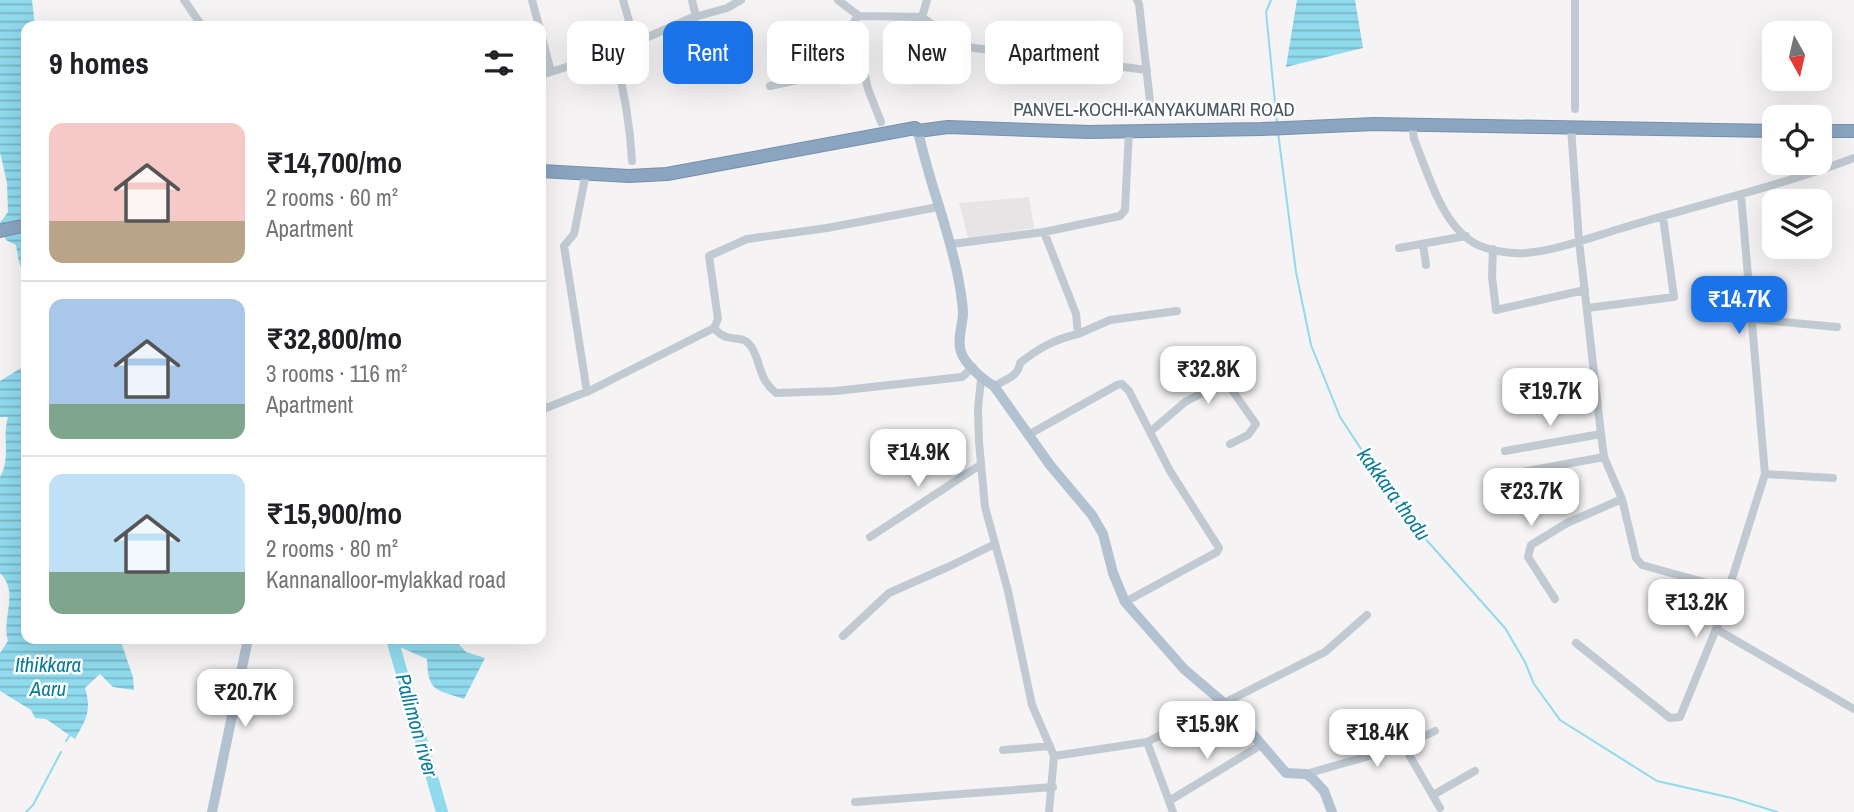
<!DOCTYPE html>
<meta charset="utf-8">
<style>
body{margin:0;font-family:"Archivo Narrow",sans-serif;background:#f6f6f6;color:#202124;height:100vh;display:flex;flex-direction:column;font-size:26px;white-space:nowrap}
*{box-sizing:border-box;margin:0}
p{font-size:23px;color:#757577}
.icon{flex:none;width:38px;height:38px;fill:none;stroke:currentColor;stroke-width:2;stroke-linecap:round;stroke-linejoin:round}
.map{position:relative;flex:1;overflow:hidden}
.sheet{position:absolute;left:21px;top:21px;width:525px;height:623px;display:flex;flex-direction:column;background:#fff;border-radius:14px;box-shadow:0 7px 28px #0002}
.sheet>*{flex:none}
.hud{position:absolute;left:567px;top:21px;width:665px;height:63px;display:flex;gap:14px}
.needle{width:46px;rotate:172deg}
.controls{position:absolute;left:1762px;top:21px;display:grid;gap:14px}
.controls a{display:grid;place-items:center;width:70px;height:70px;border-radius:14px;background:#fff;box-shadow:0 7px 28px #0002;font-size:35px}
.price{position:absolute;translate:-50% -60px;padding:0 16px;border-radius:14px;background:#fff;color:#222;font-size:23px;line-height:46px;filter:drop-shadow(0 2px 4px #0008)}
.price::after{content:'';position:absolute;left:50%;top:42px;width:21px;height:16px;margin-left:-10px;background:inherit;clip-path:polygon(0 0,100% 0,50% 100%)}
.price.on{background:#1a73e8;color:#fff}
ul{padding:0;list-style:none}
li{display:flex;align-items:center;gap:21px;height:175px;padding:0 28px}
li+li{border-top:2px solid #e0e0e0}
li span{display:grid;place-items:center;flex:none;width:196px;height:140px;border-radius:14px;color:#555}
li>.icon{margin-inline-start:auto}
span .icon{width:84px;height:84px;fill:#fffc;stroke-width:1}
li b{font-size:30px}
h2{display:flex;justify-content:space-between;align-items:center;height:84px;padding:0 28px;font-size:30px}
.chip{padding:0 24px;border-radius:14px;background:#fff;box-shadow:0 7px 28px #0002;font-size:24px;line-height:63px}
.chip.on{background:#1a73e8;color:#fff}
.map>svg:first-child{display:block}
</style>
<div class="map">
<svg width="1854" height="812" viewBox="0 0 1854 812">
<defs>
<pattern id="water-rules" width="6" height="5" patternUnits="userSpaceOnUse" patternTransform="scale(1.75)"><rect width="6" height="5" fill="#90daee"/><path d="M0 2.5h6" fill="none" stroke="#78b4c4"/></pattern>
</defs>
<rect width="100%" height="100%" fill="#f5f3f3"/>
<path fill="#e6e4e5" d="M1029,197L1034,228L968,238L959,203Z"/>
<path fill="url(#water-rules)" d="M0,0H32L35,26H26V280L19,262L16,245L6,240L0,227V223L8,212L7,183L0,152Z
M1297,0H1355L1363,48L1286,67Z
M26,358V639H120L133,677L134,690L113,687L100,674L85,688C92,711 86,719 75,739L46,719L35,718L31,710L0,691V653L8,641C1,617 20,593 0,573V477C11,459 2,436 8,417H0V381L21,368Z
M382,639H454L466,652L485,658L464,699C435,689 428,692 427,659Z"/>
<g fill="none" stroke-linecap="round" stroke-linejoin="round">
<path stroke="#90daee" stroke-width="2" d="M1271,0L1266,12L1277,123
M1278,132L1296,272L1311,345L1340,417L1406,517L1505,628L1525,662L1534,684L1560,720L1657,781L1732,798L1777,812
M66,741L70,735
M26,812L33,805L61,752"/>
<path stroke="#90daee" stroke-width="12" d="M392,639L442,812"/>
<defs>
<path id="highway" d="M1820,131H1854
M541,171L629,176L667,174L915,128L918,131L948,127L1089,132L1262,129L1374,124L1774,131
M0,231L26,225"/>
</defs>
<use href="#highway" stroke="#7690ad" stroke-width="14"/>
<path stroke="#c1cad2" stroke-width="8" d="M184,0L202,26
M532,0L539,26
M623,0L635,42
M692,0L696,17
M838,0L859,16
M1137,0L1139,4L1151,110
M1575,0V109
M922,17L958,43L967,47L1147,70
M541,34L551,72
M614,52C624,89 630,123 632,161
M541,75L614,52L691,18L727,8L741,0
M770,86L863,66
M881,122L868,89L853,25L855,20L859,16L922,17L927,0
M1412,124L1414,139C1428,173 1441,223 1474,243C1489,251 1510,254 1526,253C1557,250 1589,238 1619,229C1697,205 1777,187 1854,158
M1571,127L1579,241L1601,434L1604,457L1622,499L1636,558L1642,565L1729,589
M586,173L574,234L564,246L587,392
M1044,232L1076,314L1078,334L1110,320L1177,311
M952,244L1044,232L1120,216L1125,210L1129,130
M1423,244L1426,265
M1399,248L1466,236
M1493,249L1492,277L1496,310L1585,290
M1587,308L1674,297L1663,217
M1752,319L1837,327
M714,328C728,345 739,333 749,344C761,356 756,377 776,393L836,391L962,377L973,367
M981,380L978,408L979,442L985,507L1008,591L1032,705L1054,756L1049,812
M994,386C1005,380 1019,376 1020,363C1039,348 1055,339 1078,334
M541,410L591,390L714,328L718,319L709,256L747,239L827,228L938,207
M1150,432L1185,402L1221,383H1227L1256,424L1248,435L1230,444
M1028,435L1117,385L1122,384L1129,391L1170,471L1219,548L1217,552L1125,602
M1505,451L1601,434
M1511,474L1604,457
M1765,474L1833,478
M870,537L980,465
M1555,599L1528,557L1531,545L1567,523L1622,499
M1716,629L1854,709
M843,636L889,593L950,566L995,544
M1576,643L1670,718L1680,717L1716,629L1765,474L1741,195
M1147,742L1173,812
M1404,746L1440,808
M1003,750L1050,746
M1054,756L1147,742L1325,652L1367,615
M1306,774L1404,746L1435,731
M1433,795L1475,771
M1169,801L1261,745
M855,802L1053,787"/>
<path stroke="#b3c2d1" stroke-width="10" d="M918,131C929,183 950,231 959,282C961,293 963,304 963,315C962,327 957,340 961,352C965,364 983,380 994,386L1050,465L1092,515L1103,534L1113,573L1125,602L1184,669L1231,709L1286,773L1306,774L1313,779L1324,791L1332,812
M212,812L248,639"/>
<use href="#highway" stroke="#8ba5c1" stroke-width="12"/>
</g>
<g text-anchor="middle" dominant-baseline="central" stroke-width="5" stroke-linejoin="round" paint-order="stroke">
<g font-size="19" fill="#4a5661" stroke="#fff">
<text x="1154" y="109">PANVEL-KOCHI-KANYAKUMARI ROAD</text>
</g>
<g font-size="21" font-style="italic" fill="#0c7c9b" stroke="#fff">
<text transform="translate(1394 494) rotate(54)">kakkara thodu</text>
<text x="48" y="664">Ithikkara<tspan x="48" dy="24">Aaru</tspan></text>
<text transform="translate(417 725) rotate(74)">Pallimon river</text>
</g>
</g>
</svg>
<div class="controls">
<a><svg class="needle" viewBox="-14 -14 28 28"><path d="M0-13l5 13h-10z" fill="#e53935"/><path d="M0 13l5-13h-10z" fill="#757577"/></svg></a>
<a><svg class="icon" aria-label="locate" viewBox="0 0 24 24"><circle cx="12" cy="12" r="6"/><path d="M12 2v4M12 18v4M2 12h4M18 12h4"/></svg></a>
<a><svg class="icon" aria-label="layers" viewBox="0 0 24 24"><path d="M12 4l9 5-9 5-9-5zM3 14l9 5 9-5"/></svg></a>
</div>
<b class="price on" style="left:1739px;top:336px">₹14.7K</b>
<b class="price" style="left:1208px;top:406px">₹32.8K</b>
<b class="price" style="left:1550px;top:428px">₹19.7K</b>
<b class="price" style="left:918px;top:489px">₹14.9K</b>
<b class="price" style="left:1531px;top:528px">₹23.7K</b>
<b class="price" style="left:1696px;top:639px">₹13.2K</b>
<b class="price" style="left:245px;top:729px">₹20.7K</b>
<b class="price" style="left:1207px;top:761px">₹15.9K</b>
<b class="price" style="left:1377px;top:769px">₹18.4K</b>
<div class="hud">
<a class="chip">Buy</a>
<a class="chip on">Rent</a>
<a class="chip">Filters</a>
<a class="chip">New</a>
<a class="chip">Apartment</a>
</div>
<section class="sheet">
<h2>9 homes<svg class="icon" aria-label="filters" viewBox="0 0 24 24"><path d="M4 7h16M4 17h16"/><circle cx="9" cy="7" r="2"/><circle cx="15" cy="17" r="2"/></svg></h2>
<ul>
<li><span style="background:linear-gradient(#f6c9c9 70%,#b9a48a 0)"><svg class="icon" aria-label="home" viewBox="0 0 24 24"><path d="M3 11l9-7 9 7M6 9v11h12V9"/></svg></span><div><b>₹14,700/mo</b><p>2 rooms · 60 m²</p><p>Apartment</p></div></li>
<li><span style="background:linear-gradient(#a9c7e8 75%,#7fa58c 0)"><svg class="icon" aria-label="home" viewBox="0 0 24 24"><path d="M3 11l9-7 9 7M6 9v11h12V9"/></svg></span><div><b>₹32,800/mo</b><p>3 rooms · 116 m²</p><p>Apartment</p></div></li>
<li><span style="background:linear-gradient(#bfe0f5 70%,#7fa58c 0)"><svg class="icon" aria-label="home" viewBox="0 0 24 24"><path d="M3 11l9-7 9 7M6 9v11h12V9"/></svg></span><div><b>₹15,900/mo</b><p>2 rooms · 80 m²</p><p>Kannanalloor-mylakkad road</p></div></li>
</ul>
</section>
</div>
